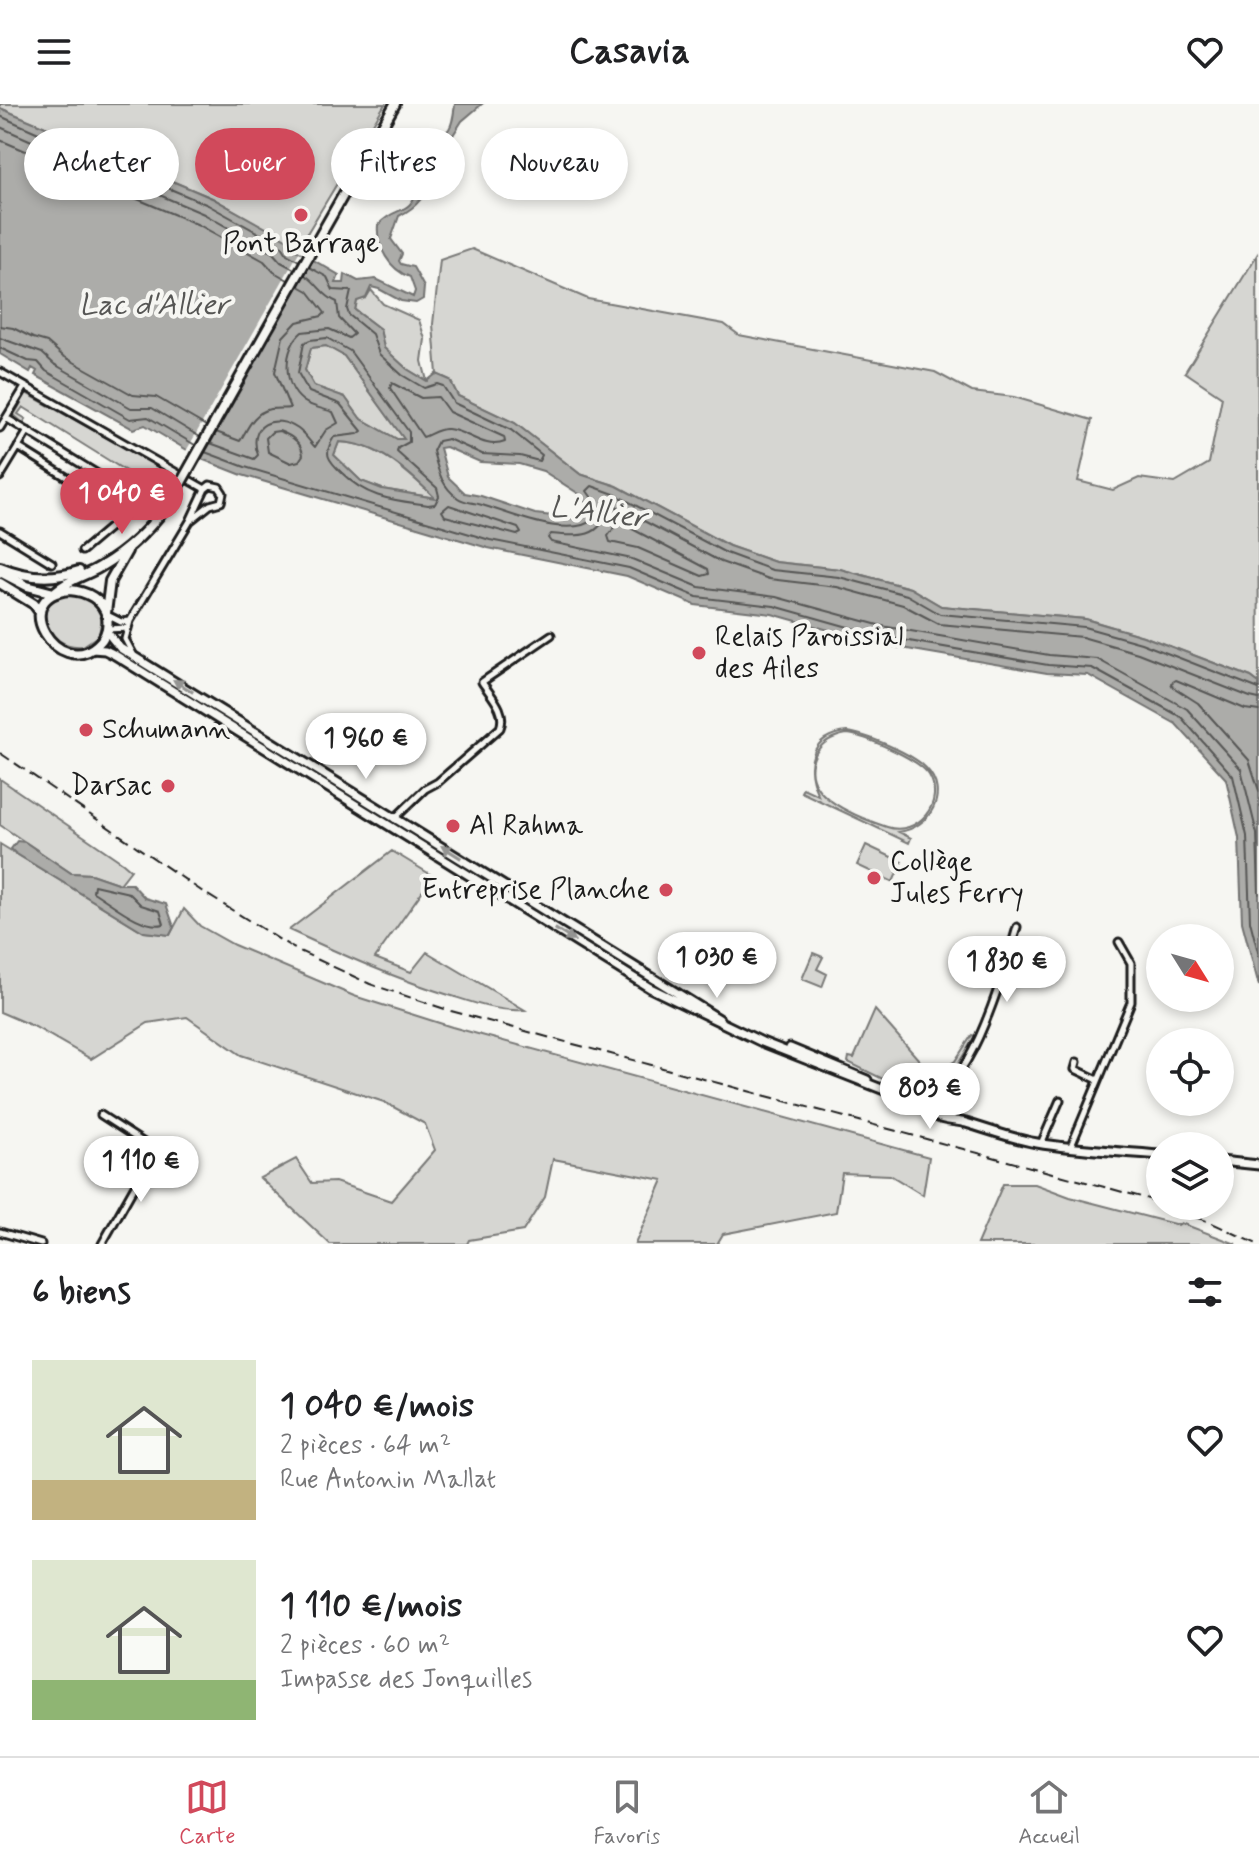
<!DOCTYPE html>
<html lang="fr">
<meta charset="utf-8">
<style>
body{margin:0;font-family:Mynerve,sans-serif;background:#f6f6f6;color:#202124;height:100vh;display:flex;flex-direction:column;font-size:30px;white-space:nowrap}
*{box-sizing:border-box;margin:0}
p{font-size:26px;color:#757577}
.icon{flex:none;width:44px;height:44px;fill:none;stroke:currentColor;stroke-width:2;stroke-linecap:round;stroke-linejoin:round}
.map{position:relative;height:1140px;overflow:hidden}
.sheet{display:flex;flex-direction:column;background:#fff;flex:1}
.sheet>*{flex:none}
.hud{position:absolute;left:24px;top:24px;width:800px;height:72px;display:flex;gap:16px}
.needle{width:52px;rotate:127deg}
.fabs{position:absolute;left:1146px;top:820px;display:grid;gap:16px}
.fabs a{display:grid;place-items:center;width:88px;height:88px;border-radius:50%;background:#fff;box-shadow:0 4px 12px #0003;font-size:40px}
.price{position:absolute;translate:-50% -68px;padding:0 18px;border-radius:28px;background:#fff;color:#222;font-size:26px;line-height:52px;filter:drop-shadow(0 2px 4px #0008)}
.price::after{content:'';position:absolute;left:50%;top:48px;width:24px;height:18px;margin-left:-12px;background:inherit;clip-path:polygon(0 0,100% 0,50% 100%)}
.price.on{background:#d1495b;color:#fff}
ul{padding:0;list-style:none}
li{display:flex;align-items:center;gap:24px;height:200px;padding:0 32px}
li span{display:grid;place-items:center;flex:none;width:224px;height:160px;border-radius:0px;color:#555}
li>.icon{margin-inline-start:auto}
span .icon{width:96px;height:96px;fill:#fffc;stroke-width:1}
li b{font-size:34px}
h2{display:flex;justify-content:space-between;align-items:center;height:96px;padding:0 32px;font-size:34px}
.tag{padding:0 28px;border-radius:36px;background:#fff;box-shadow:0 4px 12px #0003;font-size:28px;line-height:72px}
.tag.on{background:#d1495b;color:#fff}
header{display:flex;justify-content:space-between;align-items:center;height:104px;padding:0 32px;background:#fff;font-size:36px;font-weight:700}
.tabs{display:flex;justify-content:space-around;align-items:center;height:112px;border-top:2px solid #e0e0e0;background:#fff;font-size:22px;color:#757577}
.tabs a{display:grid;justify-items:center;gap:4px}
.tabs .on{color:#d1495b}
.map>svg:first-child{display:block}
</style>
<header><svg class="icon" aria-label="menu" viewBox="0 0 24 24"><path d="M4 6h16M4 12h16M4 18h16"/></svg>Casavia<svg class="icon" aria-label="heart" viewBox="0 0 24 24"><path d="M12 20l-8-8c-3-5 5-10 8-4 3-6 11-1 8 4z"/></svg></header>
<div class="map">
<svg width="1259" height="1140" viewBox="0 0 1259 1140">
<rect width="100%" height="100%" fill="#f6f6f2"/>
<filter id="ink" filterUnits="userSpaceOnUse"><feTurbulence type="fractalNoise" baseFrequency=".0125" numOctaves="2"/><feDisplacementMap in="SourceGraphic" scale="16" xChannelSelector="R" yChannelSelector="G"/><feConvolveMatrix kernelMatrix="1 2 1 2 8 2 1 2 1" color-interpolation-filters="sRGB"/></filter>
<g filter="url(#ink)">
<path fill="#d6d6d2" stroke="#797977" stroke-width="2" fill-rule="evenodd" d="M0,0H385L297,146L290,143L293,140L212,94L65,32L62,35L58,33L60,29L0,4Z
M472,145L588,195L724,220L739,231L935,268L972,288L1014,293L1092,316L1078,377L1113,386L1139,374L1175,379L1209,359L1222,293L1185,268L1257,151L1259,579L1251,573L1143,532L1086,515L941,502L910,484L840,465L775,458L729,442L617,382L580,370L515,319L458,292L450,276L437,270L433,220L440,156Z
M371,186L383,200L419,216L425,235L422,257L427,277L407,265L384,244L380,225L355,206L357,197L366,194Z
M326,242L344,252L405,336L397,335L360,314L345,293L314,282L305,266L311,244Z
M26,290H28L160,363L154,372L151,370L148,374L151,377L145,379L23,303L18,310L26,315L23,319L14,311Z
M339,338C380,339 406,368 436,394L382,385L361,377L334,351Z
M71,490C86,491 96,499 102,513L99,531L83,542C44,546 27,494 71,490Z
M847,628C866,630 913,650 926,664C951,690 929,724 899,728L911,734L909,739L801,688L803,684L818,691C804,662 810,631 847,628ZM847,630C865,632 919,655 929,671C946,699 917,733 887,723C857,713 794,690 816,649C823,637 834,632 847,630Z
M0,675L123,759L131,766L120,780L91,770L71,769L0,721Z
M0,740L144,828L170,831L184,805L200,822L234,841L354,892L452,923L929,1053L923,1091L890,1071L842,1069L836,1108L723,1130L717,1140H635L663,1076L553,1055L545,1093L523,1127L469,1136L467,1140H330L260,1074L296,1055L312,1079L335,1078L391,1097L435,1046L425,1020L384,998L241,951L187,913L148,919L91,955L35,923L0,908Z
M866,741L902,758L893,778L857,761Z
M392,747L433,772L375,854L411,868L427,848L525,906C499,908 477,900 452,892C396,875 343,851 289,826Z
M813,849L823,853L817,865L827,870L822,883L802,875Z
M875,906L933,972L955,957L972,931L975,932L951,972L923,985L891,979L848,958L849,953L854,954Z
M1003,1080H1035L1070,1093L1178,1121L1181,1119L1236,1140H977Z"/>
<path fill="#acaca9" stroke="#727271" stroke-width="2" fill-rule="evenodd" d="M455,0H482L462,17L448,39L427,50C424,59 426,61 427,70C431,90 415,104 399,112L391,135L402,150L399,157L401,160L413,163L424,183L423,195L416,199L401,197L379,185L371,183L366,194L357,197L355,206L380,225L384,244L407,265L427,277L436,270L450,276L458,292L515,319L580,370L617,382L729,442L775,458L840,465L910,484L941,502L1085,515L1143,532L1251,573L1259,579V882L1242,818L1239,734L1226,675L1176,620L1088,571L1047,569L878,540L772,510L695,501L627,472L488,444L242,371L204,356L145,321L133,325L35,271L37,267L32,264L30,268L0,250V4L60,29L59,33L62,35L64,31L212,94L293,139L291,143L339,171L336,179H344L345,170L358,177L376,175L413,193L415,187L410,173C390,166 376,143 378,121C398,99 410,115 419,80L410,73L411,65L428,36C452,30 452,23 455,0ZM326,242L344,252L404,335H397L360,314L345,293L314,282L305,266L311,244ZM339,338C378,339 408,367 435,394L382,385L361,377L334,351ZM446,343L480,358L519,360L543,367L579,390L589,403L588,410L571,414L535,410L481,392L465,389L448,373L440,344Z
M17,737L25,738L71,769L91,770L120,780H132L145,794L166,800L174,823L170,831L144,828L15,749L11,745Z"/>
<path fill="#f6f6f2" d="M299,148L314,157L200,358L185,349Z"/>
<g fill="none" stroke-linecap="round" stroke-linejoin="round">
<path stroke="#565654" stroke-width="2" d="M0,12L50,34L58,42H69L208,101L282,142L287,150L299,157
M0,23L43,42L54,51L68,52L204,110L273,149L281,158L294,165
M0,36L35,51L50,62L66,65L199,121L264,157L274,168L288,176
M309,163L327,173L333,186L351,187L347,205L349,211L372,230L379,250L402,271L424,284L437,280L443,282L454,299L511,326L542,351L539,357L520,352L482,350L448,335L438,337L433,347C438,366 441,382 458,394C465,399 474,398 482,401C510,409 571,437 595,414L597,401L587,387L592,382L614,390L726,449L772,466L839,473L907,491L940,510L1084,523L1141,539L1259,585
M0,222L13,224L33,234L47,238L63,252L133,291L156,293L206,322
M0,234L42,249L54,260L131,304H152L200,333
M327,234L350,247L409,328V338L398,344L397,348L437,384L439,392L435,400L428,401C394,396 368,395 342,369C328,356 323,350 334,333L358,330L362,327L340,300L309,288L298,269L304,239L310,236Z
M0,244L28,257L38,258L46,267L130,315L148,313L195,341
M392,279L421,294L438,293L449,308L504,333L505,338C484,346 468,327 448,325C438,324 430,331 423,333L390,284Z
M279,327C290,331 302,338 303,351L299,357L291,359L268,348L266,334L272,328Z
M216,328L240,337C248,324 253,309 270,305C277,304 284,305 290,304L275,268L283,233L297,218L322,212L325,209L308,187L299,182
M210,339L254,355L258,351C247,321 274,308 298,325C305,330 310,338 315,343L326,326L338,319L333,308C324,305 311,303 303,297C282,281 283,244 302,228L329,225L349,234L354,230L339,214L337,198C322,192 318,179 305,171
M205,348L245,363L490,436L629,464L697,493L774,502L880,532L1048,561L1092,564L1181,613L1233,672L1247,732L1250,817L1259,852
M449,401L518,424L521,429L517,431L445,412L442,407Z
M621,419L708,465L709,470L702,472L638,444L610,438L608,432L617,420Z
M1259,595L1250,593L1138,549L1082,533L939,520L903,501L837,483L769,475L721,458L612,400L608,402C603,435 578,433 551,430L548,434L551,438L632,455L699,483L776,493L882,522L1049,551L1097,555L1187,605L1241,665L1257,730L1259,790
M1259,607L1245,605L1176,576L1171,579L1173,583L1198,599L1249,656L1259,687
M94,781L129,789L141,801L160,807L164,820C142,826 112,799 93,788Z"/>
<defs>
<path id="street" d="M0,268L205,385
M6,314L135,393L114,420L82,447
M0,324L25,283
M18,343L124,409
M0,373L28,327
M0,427L52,459
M109,512L121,518L130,517
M107,525L128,524
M133,550L125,535L130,517L190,417L205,385L210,381L219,383L223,389L221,398L210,401L190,417
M394,715L425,685L438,678L500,624C507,607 491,592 482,578L551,531
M1077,958L1075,965L1098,976
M943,985C976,964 1006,862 1017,823
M956,991L961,969
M101,1011L155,1046L102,1140
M1041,1040L1060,996
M1071,1042L1131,898V859L1119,838
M0,1128L41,1140"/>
<path id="secondary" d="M107,528L120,544L719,915
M92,545L105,546L115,551L650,884L762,938L930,1004
M790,944L867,976
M909,991L930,995
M949,1014L958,1005V996L950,986C935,984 920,1001 936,1012C943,1017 957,1016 966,1019C989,1026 1013,1035 1037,1039C1077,1046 1119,1047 1160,1051
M1220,1057L1259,1061"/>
<path id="primary" d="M308,153L395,0
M0,463C26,474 52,476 79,467
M0,468L27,482L54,489
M0,479L34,500L40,508
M69,486C86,487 103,495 107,513C109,524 106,533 97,541C59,576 6,493 69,486Z
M56,487C69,475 85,472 100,463C136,442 162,413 182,377
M106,509L110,477L127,447"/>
</defs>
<use href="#street" stroke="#1c1c1c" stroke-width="11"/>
<use href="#secondary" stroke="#1c1c1c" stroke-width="13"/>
<use href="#primary" stroke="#1c1c1c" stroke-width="14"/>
<use href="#street" stroke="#f6f6f2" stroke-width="5"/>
<use href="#secondary" stroke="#f6f6f2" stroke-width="7"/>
<use href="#primary" stroke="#f6f6f2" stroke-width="8"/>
<path stroke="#1c1c1c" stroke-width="2" stroke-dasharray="12 6" stroke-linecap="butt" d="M0,649L203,788L293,844L370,880L451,907L1160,1098
M1161,1102L1210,1118L1257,1140"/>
<defs>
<path id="primary-bridge" d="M182,377L308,153"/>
</defs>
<use href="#primary-bridge" stroke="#1c1c1c" stroke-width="14" stroke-linecap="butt"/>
<use href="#primary-bridge" stroke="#f6f6f2" stroke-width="8"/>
</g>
<defs><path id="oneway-solid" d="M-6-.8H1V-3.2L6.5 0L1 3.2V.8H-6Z" transform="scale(2)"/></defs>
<g fill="#949492">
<use href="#oneway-solid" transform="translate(183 582) rotate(-148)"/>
<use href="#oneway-solid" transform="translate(451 748) rotate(-148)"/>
<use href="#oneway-solid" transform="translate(565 831) rotate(32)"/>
</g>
</g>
<g fill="#d1495b" stroke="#f6f6f2" stroke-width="3">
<circle cx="301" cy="111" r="8"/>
<circle cx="699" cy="549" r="8"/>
<circle cx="86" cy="626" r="8"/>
<circle cx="168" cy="682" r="8"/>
<circle cx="453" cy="722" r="8"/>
<circle cx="874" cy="774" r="8"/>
<circle cx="666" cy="786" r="8"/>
</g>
<g text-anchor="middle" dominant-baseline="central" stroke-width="8" stroke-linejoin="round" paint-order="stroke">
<g font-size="28" fill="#1c1c1c" stroke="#f6f6f2" text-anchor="start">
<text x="301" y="140" text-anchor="middle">Pont Barrage</text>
<text x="715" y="533">Relais Paroissial<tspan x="715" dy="32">des Ailes</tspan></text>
<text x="102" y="626">Schumann</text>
<text x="152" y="682" text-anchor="end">Darsac</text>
<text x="469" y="722">Al Rahma</text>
<text x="890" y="758">Collège<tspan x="890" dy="32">Jules Ferry</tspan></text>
<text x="650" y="786" text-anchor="end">Entreprise Planche</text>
</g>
<g font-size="30" font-style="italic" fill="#565654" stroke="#f6f6f2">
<text x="154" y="201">Lac d'Allier</text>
<text transform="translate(598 409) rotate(7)">L'Allier</text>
</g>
</g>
</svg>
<div class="fabs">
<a><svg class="needle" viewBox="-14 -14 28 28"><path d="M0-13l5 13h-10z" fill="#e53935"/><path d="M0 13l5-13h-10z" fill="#757577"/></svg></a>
<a><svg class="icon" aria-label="locate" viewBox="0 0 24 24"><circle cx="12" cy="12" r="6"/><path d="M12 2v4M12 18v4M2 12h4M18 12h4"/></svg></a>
<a><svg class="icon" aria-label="layers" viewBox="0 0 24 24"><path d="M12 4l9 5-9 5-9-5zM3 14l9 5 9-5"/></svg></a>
</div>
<b class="price on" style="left:122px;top:432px">1 040 €</b>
<b class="price" style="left:366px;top:677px">1 960 €</b>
<b class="price" style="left:717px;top:896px">1 030 €</b>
<b class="price" style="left:1007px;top:900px">1 830 €</b>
<b class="price" style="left:930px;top:1027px">803 €</b>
<b class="price" style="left:141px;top:1100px">1 110 €</b>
<div class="hud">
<a class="tag">Acheter</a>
<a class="tag on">Louer</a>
<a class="tag">Filtres</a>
<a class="tag">Nouveau</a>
</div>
</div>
<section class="sheet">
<h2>6 biens<svg class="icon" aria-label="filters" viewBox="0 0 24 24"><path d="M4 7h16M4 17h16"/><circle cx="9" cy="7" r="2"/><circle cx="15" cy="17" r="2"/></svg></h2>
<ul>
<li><span style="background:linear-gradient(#dfe7d0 75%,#c2b280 0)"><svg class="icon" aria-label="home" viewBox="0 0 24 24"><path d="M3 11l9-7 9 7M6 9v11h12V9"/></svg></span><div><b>1 040 €/mois</b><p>2 pièces · 64 m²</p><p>Rue Antonin Mallat</p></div><svg class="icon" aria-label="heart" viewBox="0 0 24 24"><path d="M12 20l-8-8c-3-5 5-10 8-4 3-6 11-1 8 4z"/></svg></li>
<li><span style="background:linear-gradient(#dfe7d0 75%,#8fb573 0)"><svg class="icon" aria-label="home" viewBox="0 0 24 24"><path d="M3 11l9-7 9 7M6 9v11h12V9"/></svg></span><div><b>1 110 €/mois</b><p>2 pièces · 60 m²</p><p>Impasse des Jonquilles</p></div><svg class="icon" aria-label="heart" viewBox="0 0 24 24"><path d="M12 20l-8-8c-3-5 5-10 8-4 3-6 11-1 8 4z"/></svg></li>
</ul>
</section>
<nav class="tabs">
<a class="on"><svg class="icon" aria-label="map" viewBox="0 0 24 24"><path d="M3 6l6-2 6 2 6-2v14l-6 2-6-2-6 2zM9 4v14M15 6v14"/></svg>Carte</a>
<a><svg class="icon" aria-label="saved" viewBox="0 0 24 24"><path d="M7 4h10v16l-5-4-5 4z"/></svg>Favoris</a>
<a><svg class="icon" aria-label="home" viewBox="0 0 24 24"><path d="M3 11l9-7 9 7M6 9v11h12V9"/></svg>Accueil</a>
</nav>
